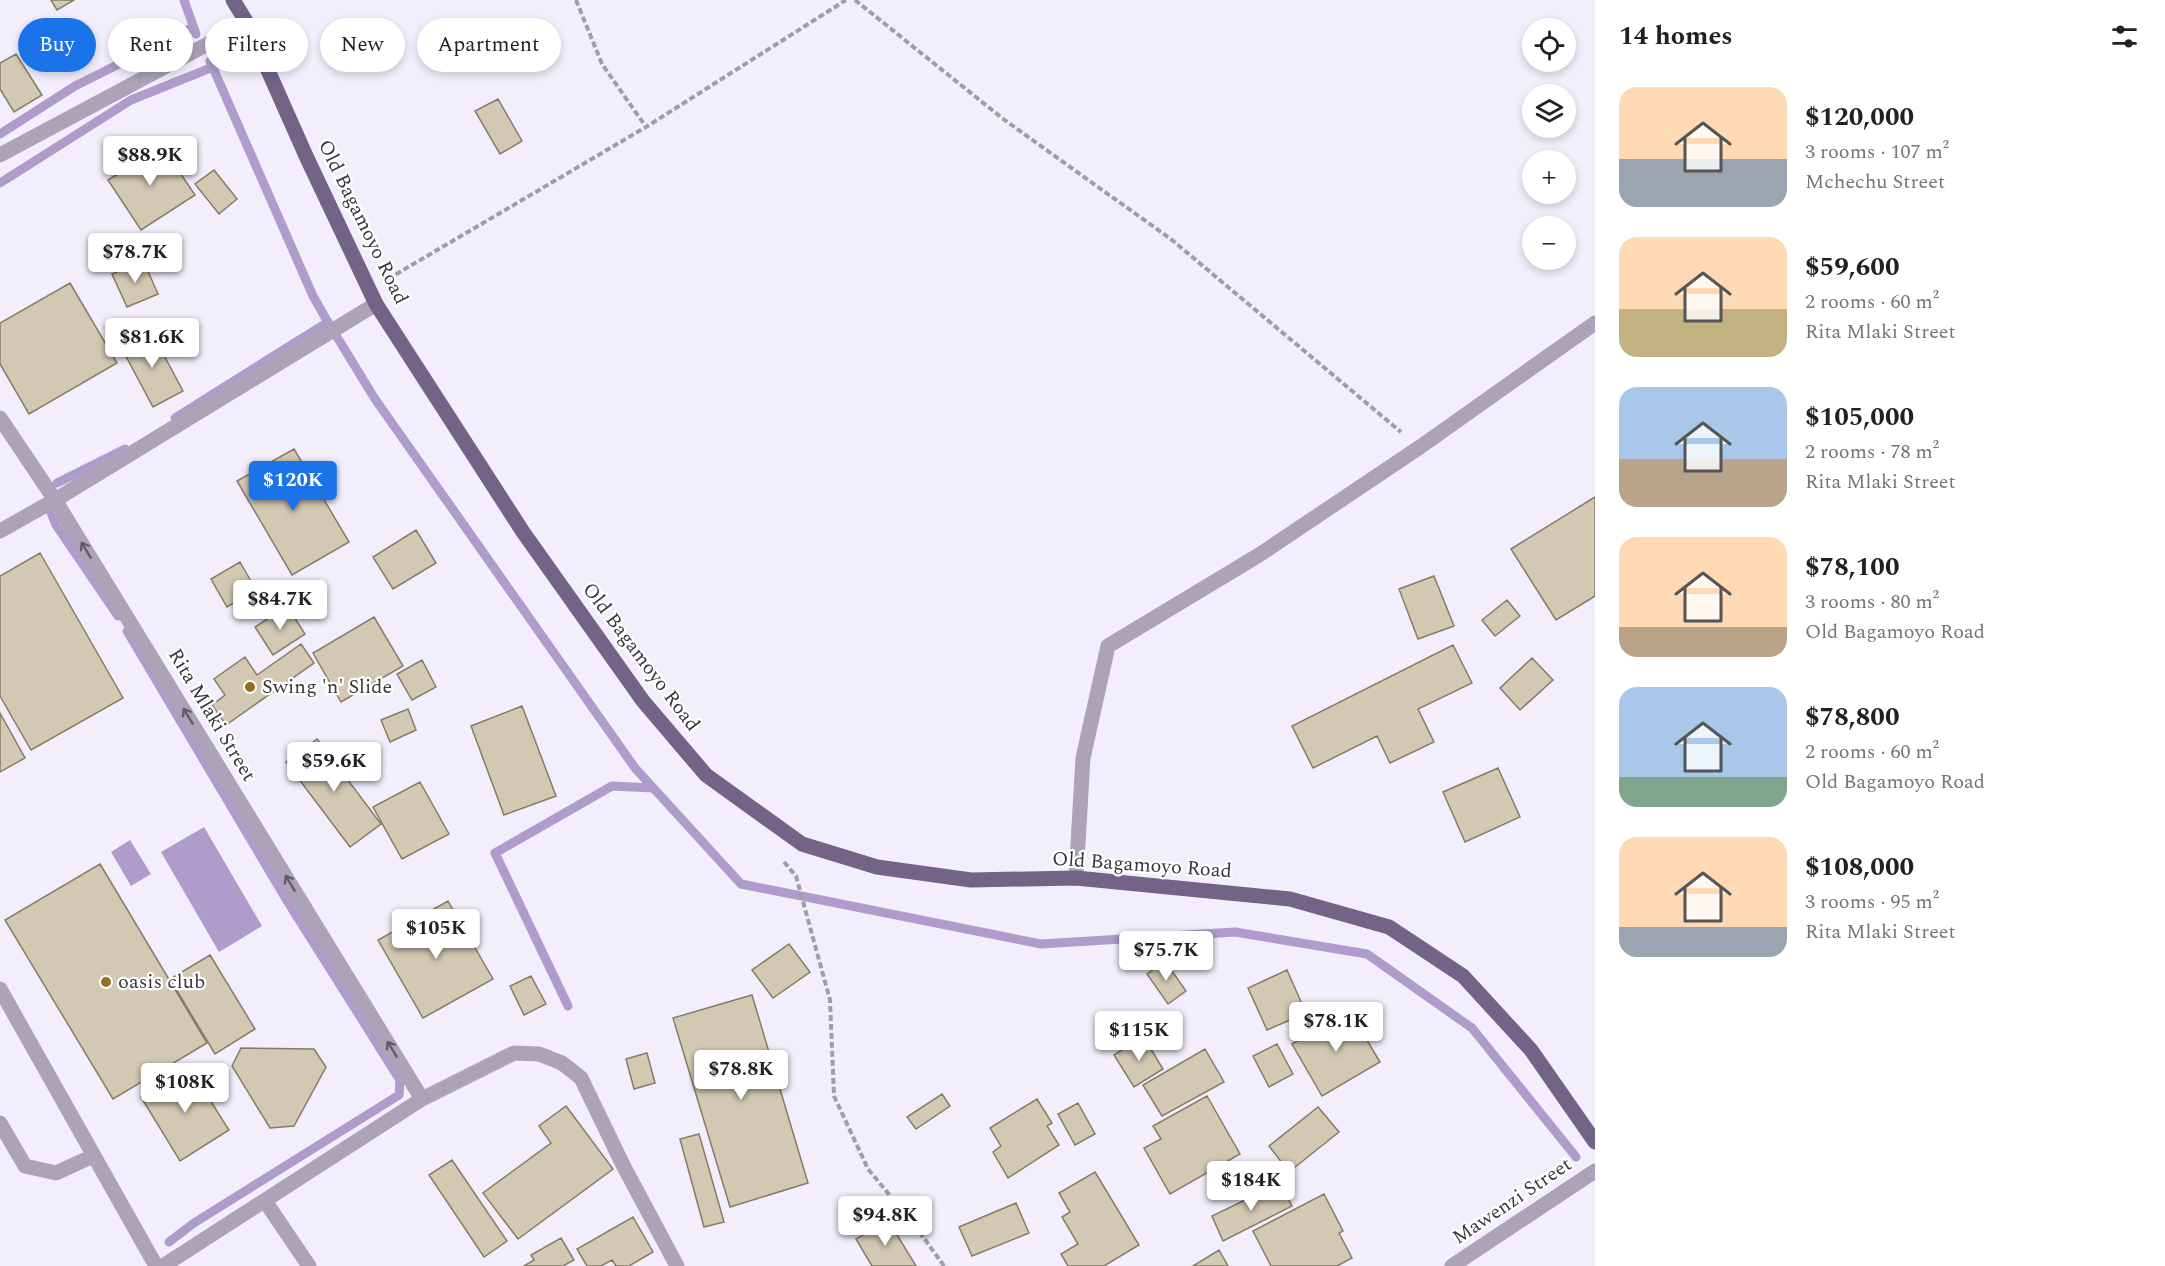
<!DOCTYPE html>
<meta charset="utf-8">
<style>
body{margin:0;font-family:Spectral,serif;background:#f2f2f2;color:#202124;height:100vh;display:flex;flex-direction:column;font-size:22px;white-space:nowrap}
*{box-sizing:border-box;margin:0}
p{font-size:20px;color:#757577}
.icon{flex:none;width:33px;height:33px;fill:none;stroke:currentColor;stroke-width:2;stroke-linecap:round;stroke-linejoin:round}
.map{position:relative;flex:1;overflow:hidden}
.side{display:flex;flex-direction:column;background:#fff;width:570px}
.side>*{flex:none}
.banner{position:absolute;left:18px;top:18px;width:570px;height:54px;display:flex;gap:12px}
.controls{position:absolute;left:1522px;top:18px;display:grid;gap:12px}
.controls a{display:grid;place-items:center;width:54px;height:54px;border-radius:50%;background:#fff;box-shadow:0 3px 9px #0003;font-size:30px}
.price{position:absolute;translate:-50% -51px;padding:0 14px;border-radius:6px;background:#fff;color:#222;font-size:20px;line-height:39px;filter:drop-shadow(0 2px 3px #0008)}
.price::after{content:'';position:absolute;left:50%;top:36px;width:18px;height:14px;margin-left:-9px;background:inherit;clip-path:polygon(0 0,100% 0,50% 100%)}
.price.current{background:#1a73e8;color:#fff}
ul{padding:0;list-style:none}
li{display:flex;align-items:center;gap:18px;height:150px;padding:0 24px}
li span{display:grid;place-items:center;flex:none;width:168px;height:120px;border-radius:18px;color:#555}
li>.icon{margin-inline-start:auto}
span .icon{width:72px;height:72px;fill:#fffc;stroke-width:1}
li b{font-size:26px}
h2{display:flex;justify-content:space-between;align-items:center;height:72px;padding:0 24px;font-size:26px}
.tag{padding:0 21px;border-radius:27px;background:#fff;box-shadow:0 3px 9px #0003;font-size:21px;line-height:54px}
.tag.current{background:#1a73e8;color:#fff}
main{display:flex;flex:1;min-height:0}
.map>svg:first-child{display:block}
</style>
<main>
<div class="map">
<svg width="1595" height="1266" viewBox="0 0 1595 1266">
<rect width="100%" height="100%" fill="#f3eefc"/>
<path fill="#af9ccb" d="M204,827L262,926L219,952L161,852Z
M130,840L151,874L131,886L111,852Z"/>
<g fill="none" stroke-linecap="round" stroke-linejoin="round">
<path stroke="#af9ccb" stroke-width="9" d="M184,0L196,34
M210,61L313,296L330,326
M0,134L75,86L193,27
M0,183L131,100L213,67
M337,337L375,399L635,768L741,884L1041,944L1235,932L1367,954L1472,1028L1576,1157
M175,418L328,322
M57,483L125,449
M50,510L56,525L118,616
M127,631L286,899L400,1080L399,1095L194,1223L169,1242
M568,1006L495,853L612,786L653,788"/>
</g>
<path fill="#d3c9b3" stroke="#857c67" stroke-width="1.5" d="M51,0H74L57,10Z
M16,54L42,95L14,112L0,89V63Z
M498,99L522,141L500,154L475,111Z
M164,149L195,195L141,230L108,180L118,174L113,166L137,150L145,161Z
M214,170L237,199L219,214L195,184Z
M143,260L158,294L127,307L112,274Z
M70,283L117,363L29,414L0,364V323Z
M151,331L183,391L153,407L121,347Z
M294,449L349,542L292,575L237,481Z
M1595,497V596L1556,620L1511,549Z
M416,530L436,563L393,589L373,557Z
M40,553L123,698L31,750L0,696V576Z
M240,562L256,590L227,607L211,579Z
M1434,576L1454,626L1418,639L1399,589Z
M1507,600L1520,616L1495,636L1482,620Z
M287,606L305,634L273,655L255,627Z
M374,617L403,666L341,702L313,653Z
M301,644L314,663L226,725L212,705L225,695L214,679L245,657L257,675Z
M1453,645L1472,683L1418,709L1434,742L1390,763L1377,736L1313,768L1292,726Z
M1532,658L1553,680L1520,710L1500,688Z
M422,660L436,687L412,700L397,674Z
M522,706L556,796L504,815L471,726Z
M408,709L416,730L390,742L381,720Z
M0,713L25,758L0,772Z
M317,739L381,824L350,847L286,762Z
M1498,768L1520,817L1465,842L1443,792Z
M420,782L449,834L402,859L373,807Z
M100,864L207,1043L113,1099L5,920Z
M448,901L493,979L423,1018L378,940Z
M789,944L810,972L773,998L752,970Z
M210,955L255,1029L215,1054L170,979Z
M1165,961L1186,991L1168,1004L1147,974Z
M1287,970L1306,1013L1267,1030L1248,988Z
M531,976L546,1004L524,1015L510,986Z
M752,995L808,1183L730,1207L673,1018Z
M1349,1010L1380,1062L1322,1096L1292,1044Z
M1143,1036L1163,1069L1134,1087L1114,1055Z
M1277,1044L1293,1074L1269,1087L1253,1056Z
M241,1048L314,1049L326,1067L294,1126L270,1128L232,1066Z
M1205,1049L1224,1082L1162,1116L1143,1085Z
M647,1053L655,1083L634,1089L626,1059Z
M189,1067L229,1130L180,1161L141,1097Z
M942,1094L950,1106L916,1129L907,1117Z
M1207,1096L1240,1154L1170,1194L1144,1148L1161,1139L1153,1126Z
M1037,1099L1052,1123L1047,1126L1059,1145L1008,1178L993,1152L1001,1146L990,1128Z
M1078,1103L1095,1134L1075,1145L1058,1114Z
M566,1106L613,1169L518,1239L483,1193L551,1143L539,1126Z
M1318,1107L1339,1132L1289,1172L1269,1146Z
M699,1134L724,1222L704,1227L680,1139Z
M452,1160L507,1241L484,1257L429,1175Z
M1095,1172L1139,1245L1104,1266H1068L1061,1254L1078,1244L1062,1217L1070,1212L1059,1193Z
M1280,1183L1292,1206L1223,1241L1212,1216Z
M1324,1194L1343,1231L1339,1233L1352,1258L1337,1266H1271L1253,1231Z
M1016,1203L1029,1233L972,1256L959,1227Z
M633,1217L653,1252L629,1266H616L612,1260L601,1266H587L577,1249Z
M888,1220L916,1266H872L856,1239Z
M561,1238L574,1260L563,1266H524L534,1260L531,1255Z
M1219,1250L1228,1266H1193Z"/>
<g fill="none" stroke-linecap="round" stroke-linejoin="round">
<path stroke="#a19da8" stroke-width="4" stroke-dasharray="6 3" stroke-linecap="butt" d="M576,0L602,64L646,127
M855,0L1002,118L1172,240L1401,432
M388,279L646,127L846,0
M784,862L796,876L830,1000L834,1096L868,1169L916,1227L944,1266"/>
<path stroke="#aba3b8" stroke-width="15" d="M0,989L156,1266
M0,1123L25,1166L56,1173L93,1156"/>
<path stroke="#aba3b8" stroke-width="15" d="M0,155L247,23
M0,418L55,500L422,1099
M0,531L55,500L376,304
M1076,878L1083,758L1108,646L1259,555L1420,447L1595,323
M265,1201L309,1266
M163,1266L422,1099L514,1053L539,1054L562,1063L581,1078L623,1165L677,1266
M1452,1266L1595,1171"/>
<path stroke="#726387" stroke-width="15" d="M233,0L247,23L306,156L376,304L523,532L643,701L706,775L802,844L877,867L971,880L1076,878L1290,899L1389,927L1463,976L1531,1050L1595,1142"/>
</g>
<defs><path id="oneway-shaft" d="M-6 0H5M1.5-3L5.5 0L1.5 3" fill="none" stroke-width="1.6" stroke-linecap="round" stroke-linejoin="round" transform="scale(1.5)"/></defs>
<g stroke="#615c69">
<use href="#oneway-shaft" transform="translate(86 550) rotate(-121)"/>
<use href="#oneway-shaft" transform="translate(188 716) rotate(-121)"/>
<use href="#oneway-shaft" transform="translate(290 883) rotate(-121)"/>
<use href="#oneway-shaft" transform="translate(392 1049) rotate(-121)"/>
</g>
<g fill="#947119" stroke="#fff" stroke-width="2">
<circle cx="250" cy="687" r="6"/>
<circle cx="106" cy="982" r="6"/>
</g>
<g text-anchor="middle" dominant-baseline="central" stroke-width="4.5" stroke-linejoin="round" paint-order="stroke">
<g font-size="20" fill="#39363e" stroke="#fff">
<text transform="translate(363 222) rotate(64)">Old Bagamoyo Road</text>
<text transform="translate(641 657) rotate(53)">Old Bagamoyo Road</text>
<text transform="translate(212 715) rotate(59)">Rita Mlaki Street</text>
<text transform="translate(1142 865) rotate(4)">Old Bagamoyo Road</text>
<text transform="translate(1512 1201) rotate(-34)">Mawenzi Street</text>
</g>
<g font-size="20" fill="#39363e" stroke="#fff" text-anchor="start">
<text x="262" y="687">Swing 'n' Slide</text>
<text x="118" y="982">oasis club</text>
</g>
</g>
</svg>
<div class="controls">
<a><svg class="icon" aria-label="locate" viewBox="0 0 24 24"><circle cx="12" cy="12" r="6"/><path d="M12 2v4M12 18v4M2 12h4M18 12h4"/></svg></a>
<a><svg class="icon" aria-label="layers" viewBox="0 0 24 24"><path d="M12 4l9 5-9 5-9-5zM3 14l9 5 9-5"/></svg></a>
<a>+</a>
<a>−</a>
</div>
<b class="price" style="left:150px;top:187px">$88.9K</b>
<b class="price" style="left:135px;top:284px">$78.7K</b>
<b class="price" style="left:152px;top:369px">$81.6K</b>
<b class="price current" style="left:293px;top:512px">$120K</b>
<b class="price" style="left:280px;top:631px">$84.7K</b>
<b class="price" style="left:334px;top:793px">$59.6K</b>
<b class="price" style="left:436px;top:960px">$105K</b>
<b class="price" style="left:1166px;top:982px">$75.7K</b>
<b class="price" style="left:1336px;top:1053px">$78.1K</b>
<b class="price" style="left:1139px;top:1062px">$115K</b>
<b class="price" style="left:741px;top:1101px">$78.8K</b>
<b class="price" style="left:185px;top:1114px">$108K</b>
<b class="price" style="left:1251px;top:1212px">$184K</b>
<b class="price" style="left:885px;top:1247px">$94.8K</b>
<div class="banner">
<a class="tag current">Buy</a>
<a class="tag">Rent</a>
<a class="tag">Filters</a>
<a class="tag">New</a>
<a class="tag">Apartment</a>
</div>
</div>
<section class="side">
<h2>14 homes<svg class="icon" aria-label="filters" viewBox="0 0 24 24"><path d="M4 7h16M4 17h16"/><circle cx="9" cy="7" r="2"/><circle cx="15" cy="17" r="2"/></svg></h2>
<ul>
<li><span style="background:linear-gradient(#ffd9b3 60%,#9aa5b1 0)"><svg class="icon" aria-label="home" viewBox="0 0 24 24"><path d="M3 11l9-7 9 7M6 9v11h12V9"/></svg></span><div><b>$120,000</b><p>3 rooms · 107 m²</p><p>Mchechu Street</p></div></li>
<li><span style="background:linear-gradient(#ffd9b3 60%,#c2b280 0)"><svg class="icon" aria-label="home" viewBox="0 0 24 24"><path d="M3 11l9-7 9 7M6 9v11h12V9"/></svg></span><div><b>$59,600</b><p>2 rooms · 60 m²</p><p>Rita Mlaki Street</p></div></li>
<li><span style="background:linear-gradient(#a9c7e8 60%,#b9a48a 0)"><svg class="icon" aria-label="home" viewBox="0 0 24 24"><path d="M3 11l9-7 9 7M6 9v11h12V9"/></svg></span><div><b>$105,000</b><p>2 rooms · 78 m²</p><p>Rita Mlaki Street</p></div></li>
<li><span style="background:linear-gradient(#ffd9b3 75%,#b9a48a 0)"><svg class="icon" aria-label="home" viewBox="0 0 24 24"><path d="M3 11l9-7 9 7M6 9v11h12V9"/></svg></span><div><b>$78,100</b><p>3 rooms · 80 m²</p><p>Old Bagamoyo Road</p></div></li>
<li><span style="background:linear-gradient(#a9c7e8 75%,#7fa58c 0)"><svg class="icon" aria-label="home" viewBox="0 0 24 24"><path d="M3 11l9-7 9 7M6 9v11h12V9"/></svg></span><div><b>$78,800</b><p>2 rooms · 60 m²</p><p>Old Bagamoyo Road</p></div></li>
<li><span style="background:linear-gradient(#ffd9b3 75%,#9aa5b1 0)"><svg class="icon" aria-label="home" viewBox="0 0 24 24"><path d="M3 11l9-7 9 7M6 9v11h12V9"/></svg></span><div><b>$108,000</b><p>3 rooms · 95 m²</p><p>Rita Mlaki Street</p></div></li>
</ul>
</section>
</main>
